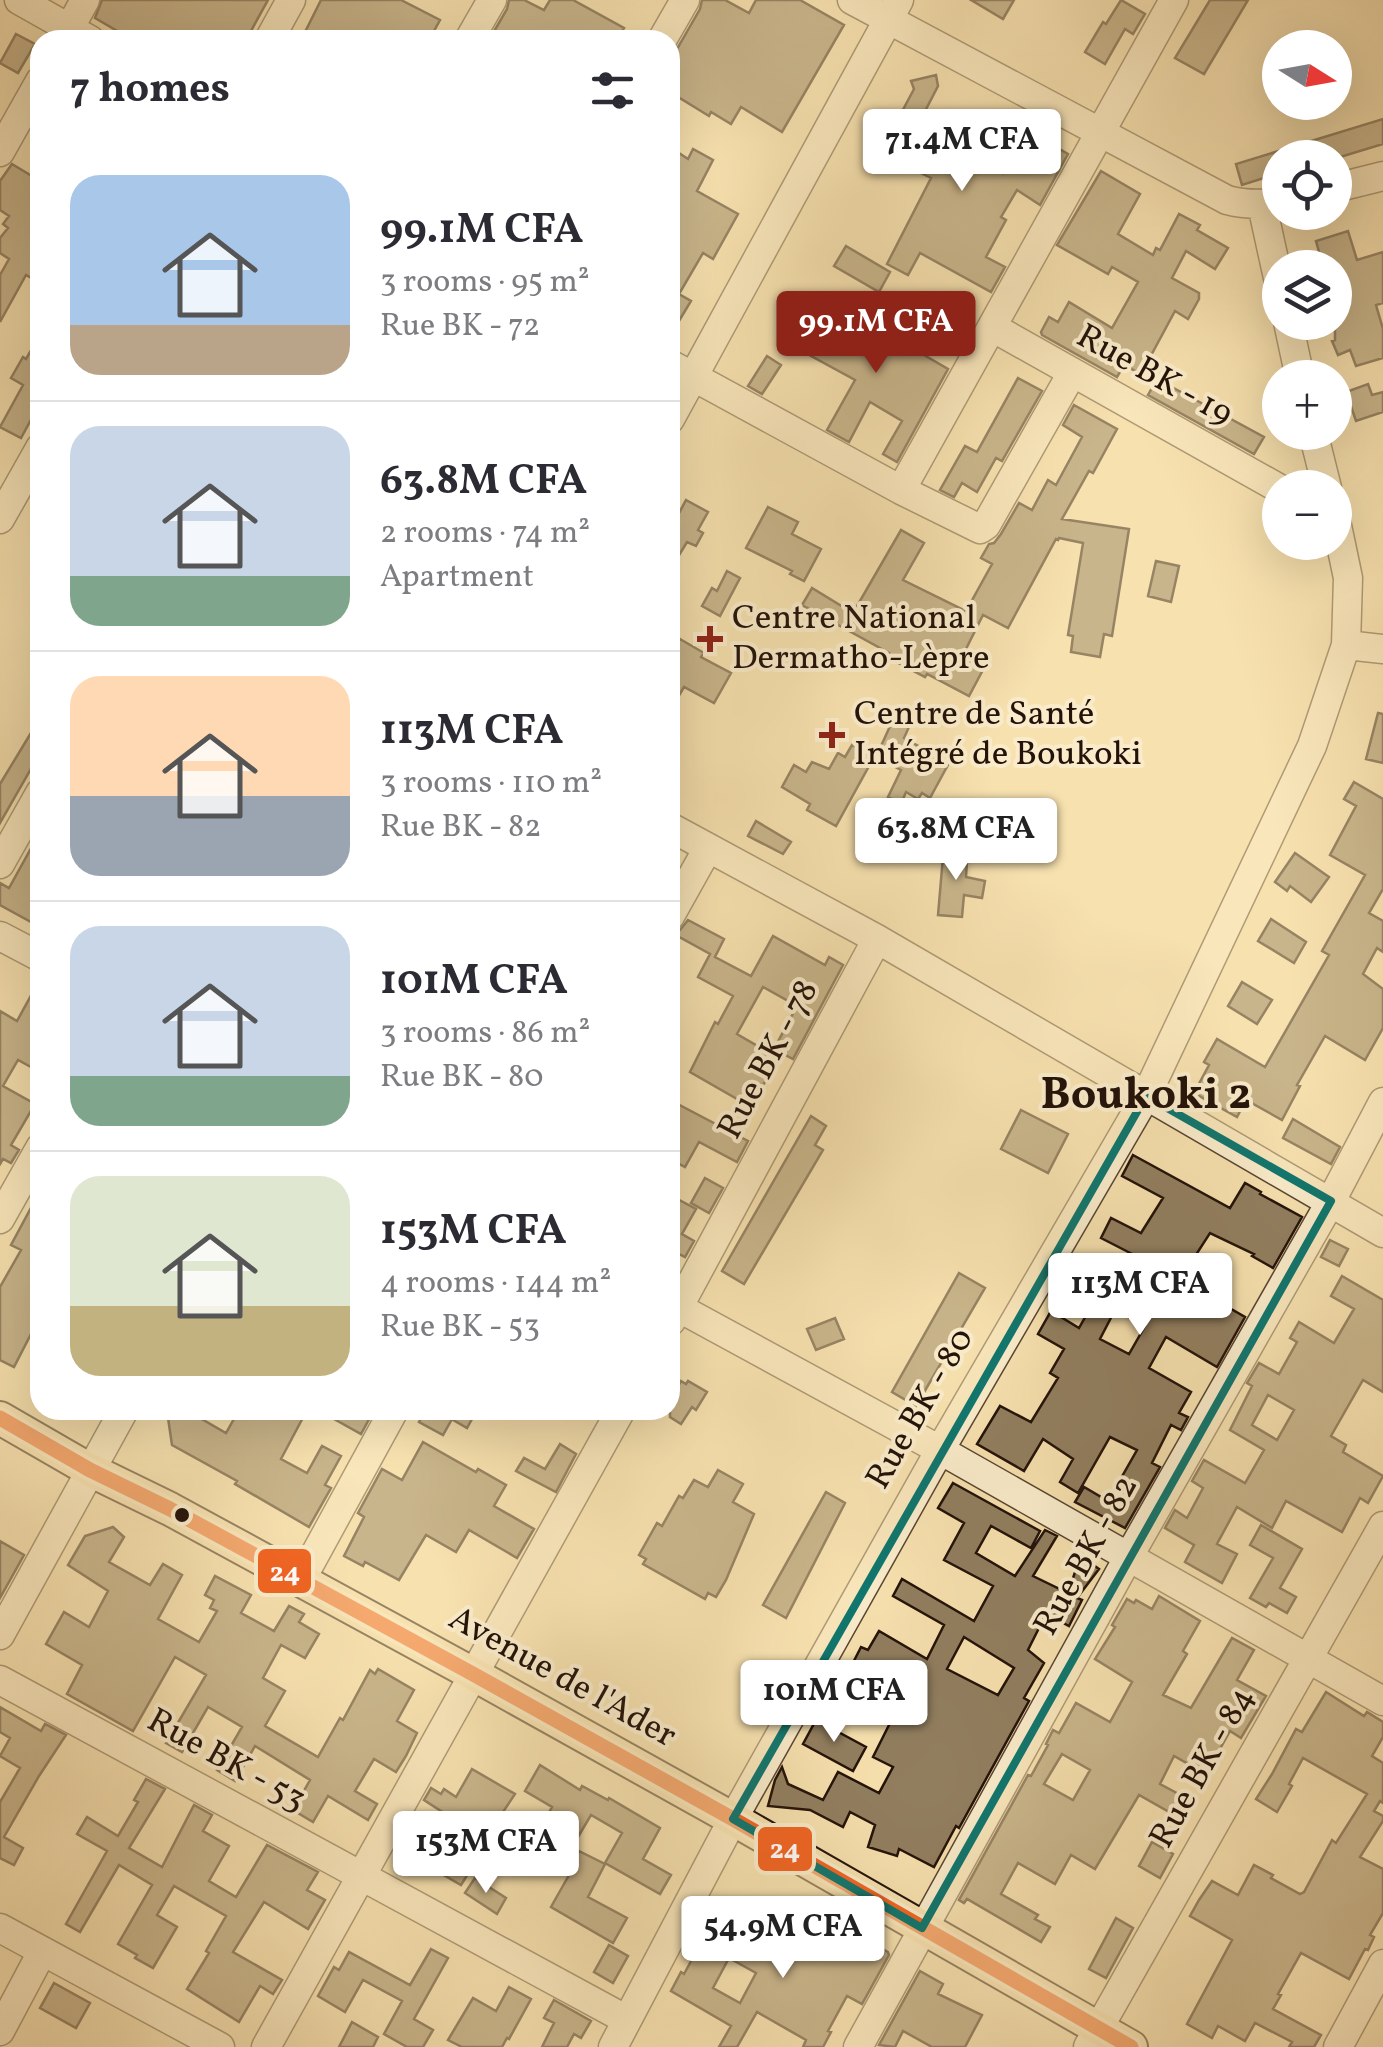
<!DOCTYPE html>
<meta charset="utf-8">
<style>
body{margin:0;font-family:Vollkorn,serif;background:#f7f7f7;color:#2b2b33;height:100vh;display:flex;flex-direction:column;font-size:38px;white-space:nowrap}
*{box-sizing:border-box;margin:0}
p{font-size:32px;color:#7c7c81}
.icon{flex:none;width:55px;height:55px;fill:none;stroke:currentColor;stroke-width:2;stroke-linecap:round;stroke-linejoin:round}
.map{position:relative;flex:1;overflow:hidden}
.side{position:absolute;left:30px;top:30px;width:650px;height:1390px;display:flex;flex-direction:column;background:#fff;border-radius:30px;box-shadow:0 10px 40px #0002}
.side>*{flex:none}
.needle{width:65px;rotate:101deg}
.fabs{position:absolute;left:1262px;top:30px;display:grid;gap:20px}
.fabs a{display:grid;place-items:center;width:90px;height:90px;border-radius:50%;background:#fff;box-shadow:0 10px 40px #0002;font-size:50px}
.price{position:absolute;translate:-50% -85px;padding:0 22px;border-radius:10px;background:#fff;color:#222;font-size:32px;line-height:65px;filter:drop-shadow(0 2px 5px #0008)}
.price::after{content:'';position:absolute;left:50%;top:60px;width:30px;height:22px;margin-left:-15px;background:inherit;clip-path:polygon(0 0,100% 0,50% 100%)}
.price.active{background:#8f2418;color:#fff}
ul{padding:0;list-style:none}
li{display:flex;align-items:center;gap:30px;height:250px;padding:0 40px}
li+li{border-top:2px solid #e1e1e2}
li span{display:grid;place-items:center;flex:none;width:280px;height:200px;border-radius:30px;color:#555}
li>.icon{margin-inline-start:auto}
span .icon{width:120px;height:120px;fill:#fffc;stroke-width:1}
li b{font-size:42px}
h2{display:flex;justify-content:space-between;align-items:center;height:120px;padding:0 40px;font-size:42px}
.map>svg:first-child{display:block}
</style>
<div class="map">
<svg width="1383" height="2047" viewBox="0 0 1383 2047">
<rect width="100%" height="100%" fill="#f7e1af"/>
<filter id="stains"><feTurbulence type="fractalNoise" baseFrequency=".002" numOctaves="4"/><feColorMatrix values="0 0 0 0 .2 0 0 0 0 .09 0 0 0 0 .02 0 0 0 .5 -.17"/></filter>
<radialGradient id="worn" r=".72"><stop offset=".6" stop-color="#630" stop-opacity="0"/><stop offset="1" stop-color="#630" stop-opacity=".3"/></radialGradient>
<path fill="#917e5f" stroke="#231209" stroke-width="2.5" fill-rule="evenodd" d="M102,0H268L246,40H121L124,35L95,18Z
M321,0H401L440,20L429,40H301Z
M509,0H524L544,10L550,0H573L624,28L617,40H489L507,9Z
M702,0H725L749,13L756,0H800L844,25L782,132L741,107L731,124L711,112L709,116L670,92V55L677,49L700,9Z
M971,0H1014L1003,19Z
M1121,0L1145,14L1133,34L1125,29L1105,64L1085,52L1103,22L1106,24Z
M1210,0H1248L1204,74L1175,58Z
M16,34L35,44L18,73L0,63Z
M936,75L938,86L921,119L954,136L951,140L1003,173L1012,159L1019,164L1035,135L1068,154L1040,205L1017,190L1001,217L1006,220L986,257L1005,267L991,292L920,253L908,275L887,264L931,178L894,160L903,143L889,136L914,89L911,81Z
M1383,119V144L1337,158H1280V173L1242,185L1236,164Z
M670,147L688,159L693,149L713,160L697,191L738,214L713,259L703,253L679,294L691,301L670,336Z
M12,164L40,181V283L26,275L0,322V275L9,259L0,253V238L8,228L3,224L9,216L0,210V181Z
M1101,171L1140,194L1118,234L1153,255L1156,248L1160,250L1179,214L1200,225L1197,230L1228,248L1215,269L1186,251L1172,278L1199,293V299L1188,319L1175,311L1141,374L1124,365L1117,377L1042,335L1041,332L1049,317L1058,322L1069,302L1112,328L1138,282L1112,267L1108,274L1057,245Z
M1348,231L1357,260L1383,252V303L1376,305L1383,329V358L1356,366L1350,350L1338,355L1332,341L1335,340V263L1323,266L1316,241Z
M846,246L890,272L879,292L834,266Z
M842,312L872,329L876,323L914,344L912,348L948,369L897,462L883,454L902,421L870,402L849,442L827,430L855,380L791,345L803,327L826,341Z
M40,335V403L21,438L0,427L23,385L11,378L23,357L26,359Z
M767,356L781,365L762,394L748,386Z
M1018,378L1042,391L1002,461L996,458L977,492L962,483L954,497L940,490L965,446L977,452Z
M1157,379L1264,437L1254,454L1148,395Z
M1368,384L1372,395L1383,392V412L1356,421L1346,392Z
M1074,405L1117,429L1093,473L1089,471L1062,519L1129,529L1112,636L1104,634L1100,657L1071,652L1073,636L1068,635L1083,543L1059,538L1058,540L1056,539L1008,628L983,615L966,649L978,656L975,661L985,666L969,696L927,674L925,677L887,657L889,653L802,605L812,588L853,613L901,530L924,543L903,580L966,611L992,564L981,558L989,544L994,543L1001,534L1019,503L1032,510L1048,480L1056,485L1082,437L1063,425Z
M686,500L708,512L698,530L703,533L696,546L687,542L670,570V530Z
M768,507L798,522L792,534L821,549L804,581L790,574L792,571L746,548Z
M1156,561L1179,566L1171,602L1148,596Z
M727,571L740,578L720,616L702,606L712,588L717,591Z
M680,639L704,653L701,657L731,673L714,703L684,687L670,711V644L675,647Z
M897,711L913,718L904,738L949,763L930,798L922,793L918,799L906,792L901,804L888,797L901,770L876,757Z
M1378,713L1383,714V763L1366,759Z
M40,718V753L0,823V784Z
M852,745L874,757L836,826L807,810L810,804L782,787L794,765L806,772L812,762L829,769L838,753L845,757Z
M1354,782L1383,799V889L1369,913L1383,921V952L1377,948L1363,974L1383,989V1028L1365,1060L1325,1036L1297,1085L1300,1086L1282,1120L1246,1100L1237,1117L1194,1093L1209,1065L1204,1062L1217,1039L1265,1067L1329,955L1322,951L1365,875L1330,855L1356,806L1344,799Z
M1006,813L1024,820L1016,839L998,832Z
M756,821L791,842L783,854L748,836Z
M40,832V927L0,905V883L9,888Z
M944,845L964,846L962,861H967L966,877L985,881L982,898L964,895L962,917L938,915Z
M1295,853L1329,877L1311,902L1290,886L1287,891L1275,882Z
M1271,919L1306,942L1294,963L1258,941Z
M688,920L724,939L715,957L751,976L773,936L825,965L829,957L843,965L793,1059L774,1049L797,1006L763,987L737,1034L778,1058L751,1107L690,1072L715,1022L718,1024L733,996L698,977L710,954L672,933L680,930Z
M40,979V1072L18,1060L3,1086L35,1104L11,1145L19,1150L11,1163L3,1159L0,1164V1011L17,1021Z
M1242,982L1272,1000L1257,1024L1228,1006Z
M670,1100L748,1141L737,1162L699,1142L685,1167L670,1159Z
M1021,1110L1068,1134L1048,1173L1001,1149Z
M811,1116L826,1126L815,1145L823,1150L744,1284L722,1271Z
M1293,1119L1340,1147L1331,1164L1283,1138Z
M1133,1155L1230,1208L1245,1183L1261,1192L1260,1194L1302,1217L1273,1268L1252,1256L1254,1254L1210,1233L1190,1264L1209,1274L1200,1291L1245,1317L1217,1367L1166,1337L1149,1368L1191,1392L1179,1413L1188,1417L1181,1430L1171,1425L1152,1463L1160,1467L1125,1528L1075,1502L1084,1487L1108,1501L1137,1450L1110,1437L1078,1493L1060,1482L1073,1459L1043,1439L1024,1471L977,1444L1000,1406L1031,1422L1058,1378L1050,1373L1064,1349L1038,1334L1051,1311L1079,1328L1093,1303L1077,1293L1089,1274L1122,1291L1138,1257L1101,1238L1111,1218L1141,1233L1163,1198L1122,1176ZM1115,1310L1145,1326L1129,1354L1100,1339Z
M705,1178L723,1188L709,1213L691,1203Z
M40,1191V1333L35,1330L31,1334L14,1367L0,1360V1287L21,1250L11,1245Z
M670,1195L696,1209L682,1234L694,1241L685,1257L673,1251L670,1256Z
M1330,1240L1348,1249L1339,1266L1321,1257Z
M959,1273L985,1288L916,1406L892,1392Z
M1342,1276L1383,1300V1392L1363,1380L1331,1436L1346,1445L1343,1452L1383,1476L1368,1503L1360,1498L1342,1532L1286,1501L1272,1528L1237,1507L1217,1544L1237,1554L1222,1583L1185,1562L1194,1545L1165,1528L1175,1510L1187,1518L1203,1488L1192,1481L1204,1460L1245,1483L1264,1450L1230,1430L1252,1386L1247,1383L1259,1363L1279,1374L1297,1342L1290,1338L1299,1322L1334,1343L1354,1309L1331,1296ZM1268,1395L1294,1410L1277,1440L1252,1425Z
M835,1318L844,1339L816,1350L807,1329Z
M681,1381L686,1384L688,1381L707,1392L696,1410L692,1407L681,1424L670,1417V1399Z
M172,1410H186L226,1433L239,1410H307L281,1459L307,1473L322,1446L341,1456L325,1485L331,1488L309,1527L235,1484L237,1481L172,1445L168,1418Z
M318,1410H374L361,1434Z
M426,1410H436L452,1419L443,1435L419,1422Z
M436,1410H477L467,1428Z
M423,1442L476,1472L478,1469L506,1485L494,1506L534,1529L517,1558L469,1530L456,1552L426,1535L399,1580L365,1562L363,1566L344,1556L364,1517L358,1513L382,1469L402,1480Z
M560,1444L576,1454L556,1492L516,1471L524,1458L545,1469Z
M718,1470L743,1484L733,1502L754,1514L726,1580L716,1597L708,1593L705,1599L643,1564L646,1559L639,1555L657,1523L662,1526L679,1496L683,1498L694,1480L708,1487Z
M953,1483L1040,1531L1031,1548L991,1526L976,1553L1015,1576L1045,1530L1057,1536L1033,1576L1068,1593L1075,1572L1085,1559L1099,1569L1077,1598L1082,1600L1069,1626L1046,1614L1028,1650L1044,1663L1024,1698L1029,1701L959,1828L956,1826L934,1867L899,1849L897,1856L868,1847L875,1825L850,1812L843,1827L810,1810L768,1806L775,1780L782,1767L788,1784L823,1800L838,1772L879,1793L893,1767L873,1757L891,1721L835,1698L861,1647L868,1650L879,1631L927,1659L944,1625L893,1596L902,1579L974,1621L993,1586L944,1560L964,1523L938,1508ZM964,1637L1014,1668L998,1695L947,1669Z
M826,1492L845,1503L786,1618L763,1605Z
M1261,1525L1302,1549L1280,1588L1296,1597L1287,1613L1269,1603L1266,1607L1250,1598L1273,1558L1250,1545Z
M113,1527L124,1537L109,1562L150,1585L163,1564L182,1575L158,1619L199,1642L217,1611L210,1608L214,1600L205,1595L215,1576L251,1595L241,1613L274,1631L289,1606L304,1614L299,1622L319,1634L305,1658L281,1645L263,1678L285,1691L265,1726L318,1757L340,1718L343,1720L370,1670L375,1674L378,1669L414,1690L397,1721L417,1733L406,1756L396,1772L374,1759L355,1791L377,1804L368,1820L328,1796L313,1822L293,1810L310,1780L255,1746L235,1781L217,1770L242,1727L208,1707L182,1752L166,1743L206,1675L175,1657L133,1731L67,1694L82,1665L46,1644L64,1612L89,1627L108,1591L68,1565L85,1536Z
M0,1541L24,1555L0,1598Z
M1159,1596L1200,1621L1183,1651L1187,1654L1163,1695L1191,1708L1232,1638L1254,1650L1237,1680L1266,1696L1241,1738L1230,1731L1206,1774L1174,1756L1160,1784L1188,1799L1178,1817L1139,1795L1095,1869L1071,1855L1055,1884L1018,1863L1001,1894L1038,1915L1035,1919L1050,1927L1041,1942L967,1899L964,1903L959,1900L1028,1775L1031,1776L1048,1745L1046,1744L1053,1730L1059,1733L1076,1703L1110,1722L1132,1682L1095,1659L1115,1627L1112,1625L1127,1599L1134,1603L1136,1600L1152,1609ZM1062,1754L1090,1770L1073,1800L1044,1784Z
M825,1691L835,1697L823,1720L812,1714Z
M1326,1692L1364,1716L1367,1712L1383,1722V1737L1372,1756L1383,1763V1803L1380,1801L1374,1811L1383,1816V1821L1360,1857L1383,1869V1913L1370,1935L1374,1937L1368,1950L1365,1949L1349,1979L1301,1953L1278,1994L1281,1995L1273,2009L1321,2035L1314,2047H1289L1292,2042L1255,2023L1245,2041L1218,2026L1212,2038L1187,2024L1232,1940L1190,1916L1199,1900L1212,1881L1238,1895L1254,1865L1273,1875L1271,1878L1300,1894L1304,1892L1332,1840L1336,1843L1367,1794L1303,1758L1289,1784L1292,1786L1277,1812L1256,1799L1272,1774L1296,1729L1302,1732Z
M0,1707L41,1731L45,1724L66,1735L39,1776L4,1837L23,1848L14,1865L0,1858V1802L20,1768L0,1756L10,1738L0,1732Z
M816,1720L866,1747L853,1771L803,1744Z
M540,1765L580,1790L582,1786L608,1800L609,1798L660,1828L643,1859L671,1875L660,1894L605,1863L622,1833L591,1815L575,1842L543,1823L552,1807L525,1791Z
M472,1769L515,1794L487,1836L482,1833L471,1852L437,1833L447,1815L424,1800L431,1788L441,1794L444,1789L456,1797Z
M146,1779L165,1789L129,1848L162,1867L194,1805L212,1815L203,1831L229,1846L209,1881L236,1897L267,1845L318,1872L307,1890L325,1900L308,1929L264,1902L233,1952L282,1980L273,1994L260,1986L239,2022L187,1989L209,1953L206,1951L226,1916L174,1886L157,1915L177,1927L153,1968L135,1958L137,1955L118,1944L152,1885L119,1865L80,1932L66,1924L107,1851L77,1834L87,1817L118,1836L138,1802L134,1800Z
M1152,1842L1173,1854L1160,1878L1139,1866Z
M456,1851L475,1863L461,1885L442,1874Z
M579,1851L605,1864L588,1897L627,1918L613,1943L551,1907L569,1875L567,1874Z
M475,1878L506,1898L497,1914L465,1893Z
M813,1914L832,1925L834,1922L888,1952L889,1955L862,2004L847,1996L828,2031L831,2032L823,2047H803L806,2040L757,2012L737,2047H719L731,2026L671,1991L681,1972L684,1974L695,1954L703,1958L720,1927L785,1964ZM729,1958L756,1973L740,2003L713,1988Z
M1116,1918L1133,1928L1106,1978L1089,1969Z
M609,1945L628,1956L613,1983L594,1972Z
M431,1949L448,1958L414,2019L433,2030L423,2047H407L384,2034L402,2001L363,1980L345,2012L318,1996L334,1967L339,1970L349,1952L410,1985Z
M920,1971L943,1984L938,1994L982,2015L965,2047H932L903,2031L895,2047L879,2045Z
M54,1983L90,2003L76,2028L40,2008Z
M509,1987L531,1999L509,2039L507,2038L502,2047H462L448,2040L473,1998L496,2011Z
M554,2000L591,2021L581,2038L574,2034L567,2047H542L554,2023L544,2018Z
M352,2022L378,2037L373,2047H339Z"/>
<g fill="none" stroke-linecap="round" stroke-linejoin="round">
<defs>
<path id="minor" d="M19,0L90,40
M852,0L1227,200C1246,205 1261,205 1280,202
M63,40L85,0
M269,40L291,0
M469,40L492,0
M662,40L685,0
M0,152L40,81
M1335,188L1383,176
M1262,205L1280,287
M1288,322L1300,378
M992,327L1280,489
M670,364L901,490L980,529L986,525L1072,373
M670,419L899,0
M1313,432L1327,488
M901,490L1174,0
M0,519L40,448
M1346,645L1383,649
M670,827L877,939L1383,1233
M0,864L40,793
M670,916L708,848
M0,936L40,957
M0,1219L40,1148
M670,1303L940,1450L1383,1701
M671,1321L877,939
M301,1580L394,1410
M0,1635L124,1410
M0,1680L627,2020
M0,1928L220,2047
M0,2031L42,1952
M266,2047L621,1410
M613,2047L733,1819L940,1450L1146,1096L1312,746L1346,645L1348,578L1335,516
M858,2047L1129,1556L1331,1201L1383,1102
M1088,2047L1383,1526
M1338,2047L1383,1964"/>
<path id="major" d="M0,1418L90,1470L170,1509L473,1674L733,1819L1131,2047"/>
</defs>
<use href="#minor" stroke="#584632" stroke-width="31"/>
<use href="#major" stroke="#231209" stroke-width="36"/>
<use href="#minor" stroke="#faeccb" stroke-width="28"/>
<use href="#major" stroke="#f7e1af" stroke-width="32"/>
<defs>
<path id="bus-1" d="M0,1418L90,1470L170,1509L473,1674L733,1819L1131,2047"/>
</defs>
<use href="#bus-1" stroke="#faeccb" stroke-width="22"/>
<use href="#bus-1" stroke="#f26522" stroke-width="15"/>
</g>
<path d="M0 0H1383V2047H0ZM1146,1096L1331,1201L922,1928L733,1819Z" fill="#f7e1af" fill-opacity=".55" fill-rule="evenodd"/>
<path fill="none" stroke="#0f766e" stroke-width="8" stroke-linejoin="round" d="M1146,1096L1331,1201L922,1928L733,1819Z"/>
<g fill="#8f2418" stroke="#faeccb" stroke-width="4">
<path d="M705 624h10v10h10v10h-10v10h-10v-10h-10v-10h10z"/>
<path d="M827 720h10v10h10v10h-10v10h-10v-10h-10v-10h10z"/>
</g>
<circle fill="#231209" stroke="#faeccb" stroke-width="4" cx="182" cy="1515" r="9"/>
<g text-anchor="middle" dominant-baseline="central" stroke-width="8" stroke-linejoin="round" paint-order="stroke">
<g font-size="35" fill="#231209" stroke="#faeccb">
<text transform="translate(1154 376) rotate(29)">Rue BK - 19</text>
<text transform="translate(769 1060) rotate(-62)">Rue BK - 78</text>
<text transform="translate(921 1409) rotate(-60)">Rue BK - 80</text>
<text transform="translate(1087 1556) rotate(-61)">Rue BK - 82</text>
<text transform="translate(562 1678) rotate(29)">Avenue de l'Ader</text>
<text transform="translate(226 1761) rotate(29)">Rue BK - 53</text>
<text transform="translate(1203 1768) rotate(-61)">Rue BK - 84</text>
</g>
<g font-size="35" fill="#231209" stroke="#faeccb" text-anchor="start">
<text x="732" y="619">Centre National<tspan x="732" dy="40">Dermatho-Lèpre</tspan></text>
<text x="854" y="715">Centre de Santé<tspan x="854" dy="40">Intégré de Boukoki</tspan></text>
</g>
<g font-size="45" font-weight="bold" fill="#231209" stroke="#faeccb">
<text x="1146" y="1096">Boukoki 2</text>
</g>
</g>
<g stroke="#faeccb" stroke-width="4">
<rect x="256" y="1547" width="57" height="48" rx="10" fill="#f26522"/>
<rect x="756" y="1825" width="58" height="48" rx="10" fill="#f26522"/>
</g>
<g font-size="28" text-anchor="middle" font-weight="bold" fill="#fff">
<text x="285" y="1581">24</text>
<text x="785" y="1858">24</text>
</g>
<rect width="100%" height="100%" filter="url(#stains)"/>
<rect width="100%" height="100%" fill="url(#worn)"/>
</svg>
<div class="fabs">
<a><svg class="needle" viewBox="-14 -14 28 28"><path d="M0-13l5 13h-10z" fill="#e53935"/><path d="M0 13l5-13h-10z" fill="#7c7c81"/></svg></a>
<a><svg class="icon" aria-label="locate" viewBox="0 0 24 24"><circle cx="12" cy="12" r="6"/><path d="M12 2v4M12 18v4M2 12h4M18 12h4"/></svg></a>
<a><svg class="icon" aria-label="layers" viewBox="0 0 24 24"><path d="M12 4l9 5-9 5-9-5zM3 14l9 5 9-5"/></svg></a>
<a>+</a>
<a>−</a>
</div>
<b class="price" style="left:962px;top:194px">71.4M CFA</b>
<b class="price active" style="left:876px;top:376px">99.1M CFA</b>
<b class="price" style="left:956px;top:883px">63.8M CFA</b>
<b class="price" style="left:1140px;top:1338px">113M CFA</b>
<b class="price" style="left:834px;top:1745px">101M CFA</b>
<b class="price" style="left:486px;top:1896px">153M CFA</b>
<b class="price" style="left:783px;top:1981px">54.9M CFA</b>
<section class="side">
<h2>7 homes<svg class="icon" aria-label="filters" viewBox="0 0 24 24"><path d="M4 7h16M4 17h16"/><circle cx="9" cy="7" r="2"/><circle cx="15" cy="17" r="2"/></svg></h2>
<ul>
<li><span style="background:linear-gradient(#a9c7e8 75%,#b9a48a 0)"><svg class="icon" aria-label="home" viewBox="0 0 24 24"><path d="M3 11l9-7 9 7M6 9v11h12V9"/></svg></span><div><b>99.1M CFA</b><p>3 rooms · 95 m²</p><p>Rue BK - 72</p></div></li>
<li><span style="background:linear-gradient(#c9d6e8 75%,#7fa58c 0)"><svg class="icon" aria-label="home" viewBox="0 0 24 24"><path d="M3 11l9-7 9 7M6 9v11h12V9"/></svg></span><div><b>63.8M CFA</b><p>2 rooms · 74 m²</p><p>Apartment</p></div></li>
<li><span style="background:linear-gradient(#ffd9b3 60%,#9aa5b1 0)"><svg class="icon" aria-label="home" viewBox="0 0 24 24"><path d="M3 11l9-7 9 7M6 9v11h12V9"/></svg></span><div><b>113M CFA</b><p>3 rooms · 110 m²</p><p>Rue BK - 82</p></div></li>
<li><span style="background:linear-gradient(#c9d6e8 75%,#7fa58c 0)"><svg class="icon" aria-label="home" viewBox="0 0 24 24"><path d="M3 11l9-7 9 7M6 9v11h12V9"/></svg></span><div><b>101M CFA</b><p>3 rooms · 86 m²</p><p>Rue BK - 80</p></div></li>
<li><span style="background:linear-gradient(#dfe7d0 65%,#c2b280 0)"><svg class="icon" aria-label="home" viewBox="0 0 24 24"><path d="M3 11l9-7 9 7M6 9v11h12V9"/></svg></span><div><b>153M CFA</b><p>4 rooms · 144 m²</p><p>Rue BK - 53</p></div></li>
</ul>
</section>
</div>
